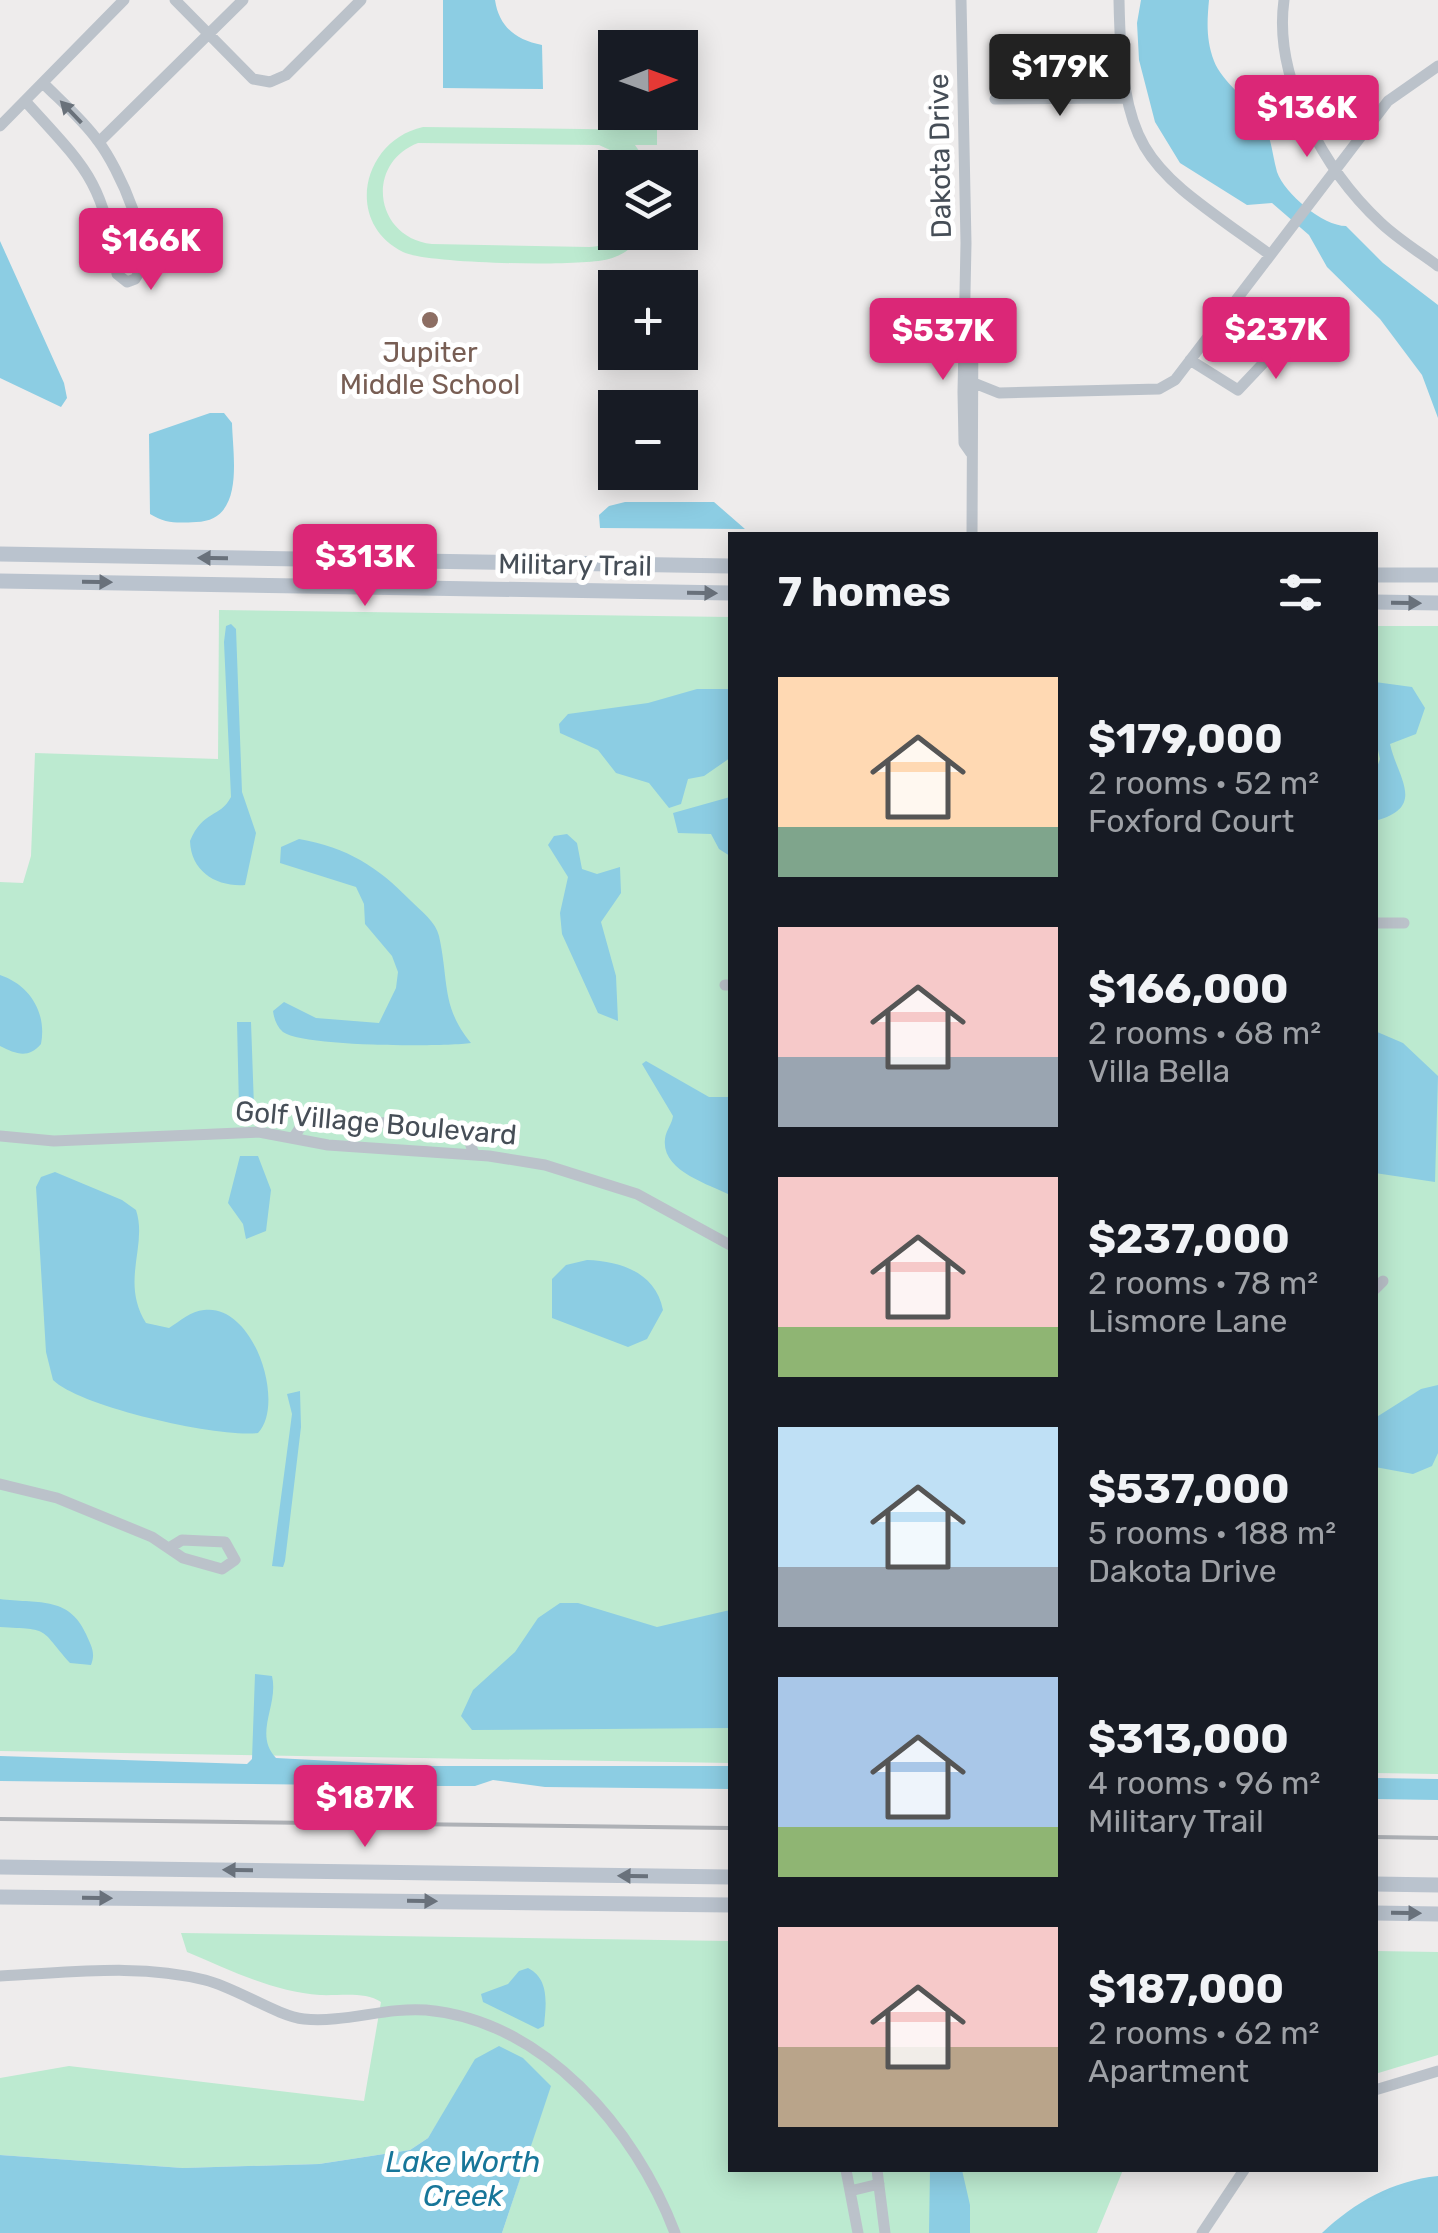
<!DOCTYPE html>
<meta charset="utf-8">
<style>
body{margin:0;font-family:Rubik,sans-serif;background:#20242c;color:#f1f3f6;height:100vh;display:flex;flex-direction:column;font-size:38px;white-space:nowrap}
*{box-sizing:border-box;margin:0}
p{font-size:32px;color:#9ea1a6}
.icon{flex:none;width:55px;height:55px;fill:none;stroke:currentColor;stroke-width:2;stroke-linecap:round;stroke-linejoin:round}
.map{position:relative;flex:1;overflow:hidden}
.panel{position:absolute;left:728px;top:532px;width:650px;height:1640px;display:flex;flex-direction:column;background:#171b24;border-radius:0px;box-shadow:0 5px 25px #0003}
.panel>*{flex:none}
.needle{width:65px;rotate:89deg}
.fabs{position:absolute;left:598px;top:30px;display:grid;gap:20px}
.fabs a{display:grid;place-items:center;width:100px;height:100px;border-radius:0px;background:#171b24;box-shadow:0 5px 25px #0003;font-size:50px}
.price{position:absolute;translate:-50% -85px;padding:0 22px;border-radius:10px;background:#db2777;color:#fff;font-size:32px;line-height:65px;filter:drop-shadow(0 2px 5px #0008)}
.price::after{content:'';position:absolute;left:50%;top:60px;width:30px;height:22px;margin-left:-15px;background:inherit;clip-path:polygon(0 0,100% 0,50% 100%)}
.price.selected{background:#222;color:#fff}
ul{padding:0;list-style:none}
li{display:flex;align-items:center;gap:30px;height:250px;padding:0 50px}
li span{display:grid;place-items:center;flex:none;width:280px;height:200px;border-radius:0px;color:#555}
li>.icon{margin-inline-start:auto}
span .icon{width:120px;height:120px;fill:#fffc;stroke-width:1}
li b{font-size:42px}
h2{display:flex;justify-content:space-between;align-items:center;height:120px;padding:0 50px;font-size:42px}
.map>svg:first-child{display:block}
</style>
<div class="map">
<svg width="1438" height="2233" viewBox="0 0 1438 2233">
<rect width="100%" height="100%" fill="#eeecec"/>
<path fill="#bcead0" d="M423,127L657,130V145H635L650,167L633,168L621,155L599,145L418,143C364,164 375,238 432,244L589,247C611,246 624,232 645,233C636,245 624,255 609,259C583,267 426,264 403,252C343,222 363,140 423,127Z
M219,610L730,617V1763L0,1751V882L23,883L31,856L35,753L218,759Z
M1375,626H1438V1774L1375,1773Z
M181,1933L730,1941V2170H1123L1097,2233H502L550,2087L450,2103L428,2138L410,2150L319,2164L183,2168L0,2155V2078L69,2066L364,2101L381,2002C365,1991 339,1996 320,1995C273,1992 230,1970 187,1952Z
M1375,1951L1438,1952V2055L1375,2074Z"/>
<path fill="#8ccde3" d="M443,0H495C499,27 516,40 542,45L543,89L443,88Z
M1141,0H1209C1207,22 1206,40 1214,61C1222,82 1249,100 1262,121C1272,138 1272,154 1277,172C1285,194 1323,226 1346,226L1383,263L1438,305V418L1422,375L1380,319L1327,267L1309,235L1272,203L1247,205L1180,163L1155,122L1139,60L1137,23Z
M0,241L64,383L67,398L61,407L0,378Z
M210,413H224L232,423C233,458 245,521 196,522C178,523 166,524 150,514L149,434Z
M625,502H714L745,529L600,528L599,515L609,506Z
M231,624L236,629L242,792L256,833L245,885C217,887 191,872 190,841C203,810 220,818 231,797L224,642L226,626Z
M1375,682L1412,687L1425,708L1416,734L1390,744C1398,779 1427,807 1375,821V773L1380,759L1375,736Z
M697,689H730V758L704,776L688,779L681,804L669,808L649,783L616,773L598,750L560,733L559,724L568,714L648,703Z
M730,797V856L719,849L711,834L678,833L673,813Z
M567,834L577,843L582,869L597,874L620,867L621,893L601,922L616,976L618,1021L598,1013L562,934L560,913L568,877L548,845L554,836Z
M299,839C348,848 377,866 411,901C421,911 436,922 439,936C449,981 441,1007 471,1043C442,1047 304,1047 283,1032C277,1027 274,1019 273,1011L284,1002L316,1018L379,1023L396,988L398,972L392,956L365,924L364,904L356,887L280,863L281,847Z
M0,975C30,985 47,1013 41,1044C28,1059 16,1054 0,1046Z
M237,1022H251L254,1107L239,1108Z
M1375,1031L1403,1043L1438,1076L1435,1182L1375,1173Z
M646,1061L709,1097H730V1195C709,1184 661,1171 665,1139C666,1130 672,1124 673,1116L642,1064Z
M240,1156H258L271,1190L266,1231L246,1239L243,1224L228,1203Z
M55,1172L122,1200L136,1210C148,1246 120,1281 146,1323L169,1328C180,1321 191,1311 204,1310C254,1303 286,1404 258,1433C219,1438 80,1407 53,1380L46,1352L36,1187L41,1177Z
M587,1260C621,1261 656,1273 663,1310L647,1339L628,1347L552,1318V1279L566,1265Z
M1438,1385V1453L1432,1466L1413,1474L1375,1467V1418L1421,1389Z
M300,1391L301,1427L285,1561L283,1567L272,1566L292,1414L287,1394Z
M0,1599C35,1604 69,1595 86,1634C91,1646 96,1652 91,1665L70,1663C38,1627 52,1630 0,1627Z
M560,1603H578L657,1627L730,1610V1728L472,1730L461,1716L473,1690L515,1652L538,1618Z
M255,1674L272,1676C279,1705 253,1734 276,1758L428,1766H730V1789L545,1787L493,1780L475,1786H416L0,1781V1756L247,1764L252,1759Z
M1375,1778L1438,1779V1800L1375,1799Z
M528,1968C550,1979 546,2005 544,2026L538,2029L483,2002L481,1994L508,1984L519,1971Z
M499,2046L523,2058L551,2086L502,2233H0V2155L183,2168L319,2164L410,2150L428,2138L475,2059Z
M930,2170H962L970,2205V2233H929Z
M1438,2176V2233H1322C1355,2202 1392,2181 1438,2176Z"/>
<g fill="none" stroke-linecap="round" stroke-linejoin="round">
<path stroke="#bbc2ca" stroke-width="11" d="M175,0L253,79L270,82L286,75L361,0
M961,0L966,243L963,392L964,443L971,453
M1119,0C1122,160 1146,165 1269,254
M1284,0C1273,79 1325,171 1381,223C1398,239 1419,252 1438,266
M995,99L1125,98
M26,102C88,170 103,181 117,274L127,282L135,279C158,250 118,167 98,141C83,120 62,102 44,84
M0,126L124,0
M99,142L243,0
M966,312L973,318L972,535
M1190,360L1238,390L1272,354L1271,337L1229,307
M974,383L999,393L1159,389L1175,380L1388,101L1438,66
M1375,923H1404
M725,985H730
M0,1136L54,1141L259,1132L328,1145L489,1156L545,1165L637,1194L730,1245
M294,1137L307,1117L465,1129L474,1154
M1375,1289L1383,1281
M0,1484L57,1498L152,1537L183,1558L222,1569L235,1560L225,1542L182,1540L169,1548
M0,1976C68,1973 139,1963 205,1980C237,1988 277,2016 304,2019C345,2023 386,2007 426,2010C544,2021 635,2128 675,2233
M1375,2090L1438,2071
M846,2170L858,2233
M877,2170L885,2233
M850,2191L879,2184
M1202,2233L1244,2170"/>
<path stroke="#bac3ce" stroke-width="15" d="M0,554L730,566
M1375,575H1438
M0,581L730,593
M1375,602L1438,603
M0,1867L730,1877
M1375,1884L1438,1885
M0,1897L730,1905
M1375,1913L1438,1914"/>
<path stroke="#aeb1b6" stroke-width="4" d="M0,1819L730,1828
M1375,1837L1438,1838"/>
</g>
<defs><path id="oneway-solid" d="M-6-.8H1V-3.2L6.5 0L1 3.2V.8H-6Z" transform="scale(2.5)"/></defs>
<use fill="#69717a" href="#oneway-solid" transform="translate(71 112) rotate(-134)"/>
<g fill="#69717b">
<use href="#oneway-solid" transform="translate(213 558) rotate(-179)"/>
<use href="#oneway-solid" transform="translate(97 582) rotate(1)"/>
<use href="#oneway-solid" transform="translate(702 593) rotate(1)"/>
<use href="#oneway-solid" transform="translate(1406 603) rotate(1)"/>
<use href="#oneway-solid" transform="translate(238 1870) rotate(-179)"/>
<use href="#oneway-solid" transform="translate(633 1876) rotate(-179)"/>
<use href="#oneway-solid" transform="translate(97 1898) rotate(1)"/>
<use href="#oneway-solid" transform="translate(422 1901) rotate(1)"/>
<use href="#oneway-solid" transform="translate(1406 1913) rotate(1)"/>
</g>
<circle fill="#8d6e63" stroke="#fff" stroke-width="4" cx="430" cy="320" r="10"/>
<g text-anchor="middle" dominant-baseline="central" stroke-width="10" stroke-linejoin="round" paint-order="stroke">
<g font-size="28" fill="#464e57" stroke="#fff">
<text transform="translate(940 156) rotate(-91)">Dakota Drive</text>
<text transform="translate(575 565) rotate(1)">Military Trail</text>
<text transform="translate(376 1123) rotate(5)">Golf Village Boulevard</text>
</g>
<g font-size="28" fill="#785e54" stroke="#fff">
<text x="430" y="352">Jupiter<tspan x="430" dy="32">Middle School</tspan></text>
</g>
<g font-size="30" font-style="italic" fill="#177699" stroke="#fff">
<text x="463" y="2162">Lake Worth<tspan x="463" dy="34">Creek</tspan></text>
</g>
</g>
</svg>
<div class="fabs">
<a><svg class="needle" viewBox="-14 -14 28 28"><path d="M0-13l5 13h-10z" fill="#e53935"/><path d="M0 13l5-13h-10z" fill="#9ea1a6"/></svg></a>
<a><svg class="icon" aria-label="layers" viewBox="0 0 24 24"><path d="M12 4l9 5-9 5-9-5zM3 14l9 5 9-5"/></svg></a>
<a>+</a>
<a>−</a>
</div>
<b class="price selected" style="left:1060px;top:119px">$179K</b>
<b class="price" style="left:1307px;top:160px">$136K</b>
<b class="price" style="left:151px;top:293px">$166K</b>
<b class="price" style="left:1276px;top:382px">$237K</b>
<b class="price" style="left:943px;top:383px">$537K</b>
<b class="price" style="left:365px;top:609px">$313K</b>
<b class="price" style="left:365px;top:1850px">$187K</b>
<section class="panel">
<h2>7 homes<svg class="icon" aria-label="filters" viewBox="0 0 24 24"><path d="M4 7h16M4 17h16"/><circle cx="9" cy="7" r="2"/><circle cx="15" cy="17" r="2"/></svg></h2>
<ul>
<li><span style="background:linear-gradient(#ffd9b3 75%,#7fa58c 0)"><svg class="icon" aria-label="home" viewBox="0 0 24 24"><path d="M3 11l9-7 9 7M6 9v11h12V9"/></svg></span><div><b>$179,000</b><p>2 rooms · 52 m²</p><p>Foxford Court</p></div></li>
<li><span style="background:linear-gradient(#f6c9c9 65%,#9aa5b1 0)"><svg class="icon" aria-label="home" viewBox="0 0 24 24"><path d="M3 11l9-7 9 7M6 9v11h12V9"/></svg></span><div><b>$166,000</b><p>2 rooms · 68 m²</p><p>Villa Bella</p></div></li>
<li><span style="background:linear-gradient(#f6c9c9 75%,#8fb573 0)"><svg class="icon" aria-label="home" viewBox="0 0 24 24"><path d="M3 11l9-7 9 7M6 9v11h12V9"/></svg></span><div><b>$237,000</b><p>2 rooms · 78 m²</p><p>Lismore Lane</p></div></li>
<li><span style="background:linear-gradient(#bfe0f5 70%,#9aa5b1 0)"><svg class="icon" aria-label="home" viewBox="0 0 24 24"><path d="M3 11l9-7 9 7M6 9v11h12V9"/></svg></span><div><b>$537,000</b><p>5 rooms · 188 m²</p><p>Dakota Drive</p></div></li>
<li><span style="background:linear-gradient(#a9c7e8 75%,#8fb573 0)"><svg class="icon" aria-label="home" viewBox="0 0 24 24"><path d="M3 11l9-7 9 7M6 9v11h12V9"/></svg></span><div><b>$313,000</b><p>4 rooms · 96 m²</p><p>Military Trail</p></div></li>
<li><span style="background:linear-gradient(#f6c9c9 60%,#b9a48a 0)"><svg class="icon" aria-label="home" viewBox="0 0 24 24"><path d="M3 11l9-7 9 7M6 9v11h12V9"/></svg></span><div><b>$187,000</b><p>2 rooms · 62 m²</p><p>Apartment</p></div></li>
</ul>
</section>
</div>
